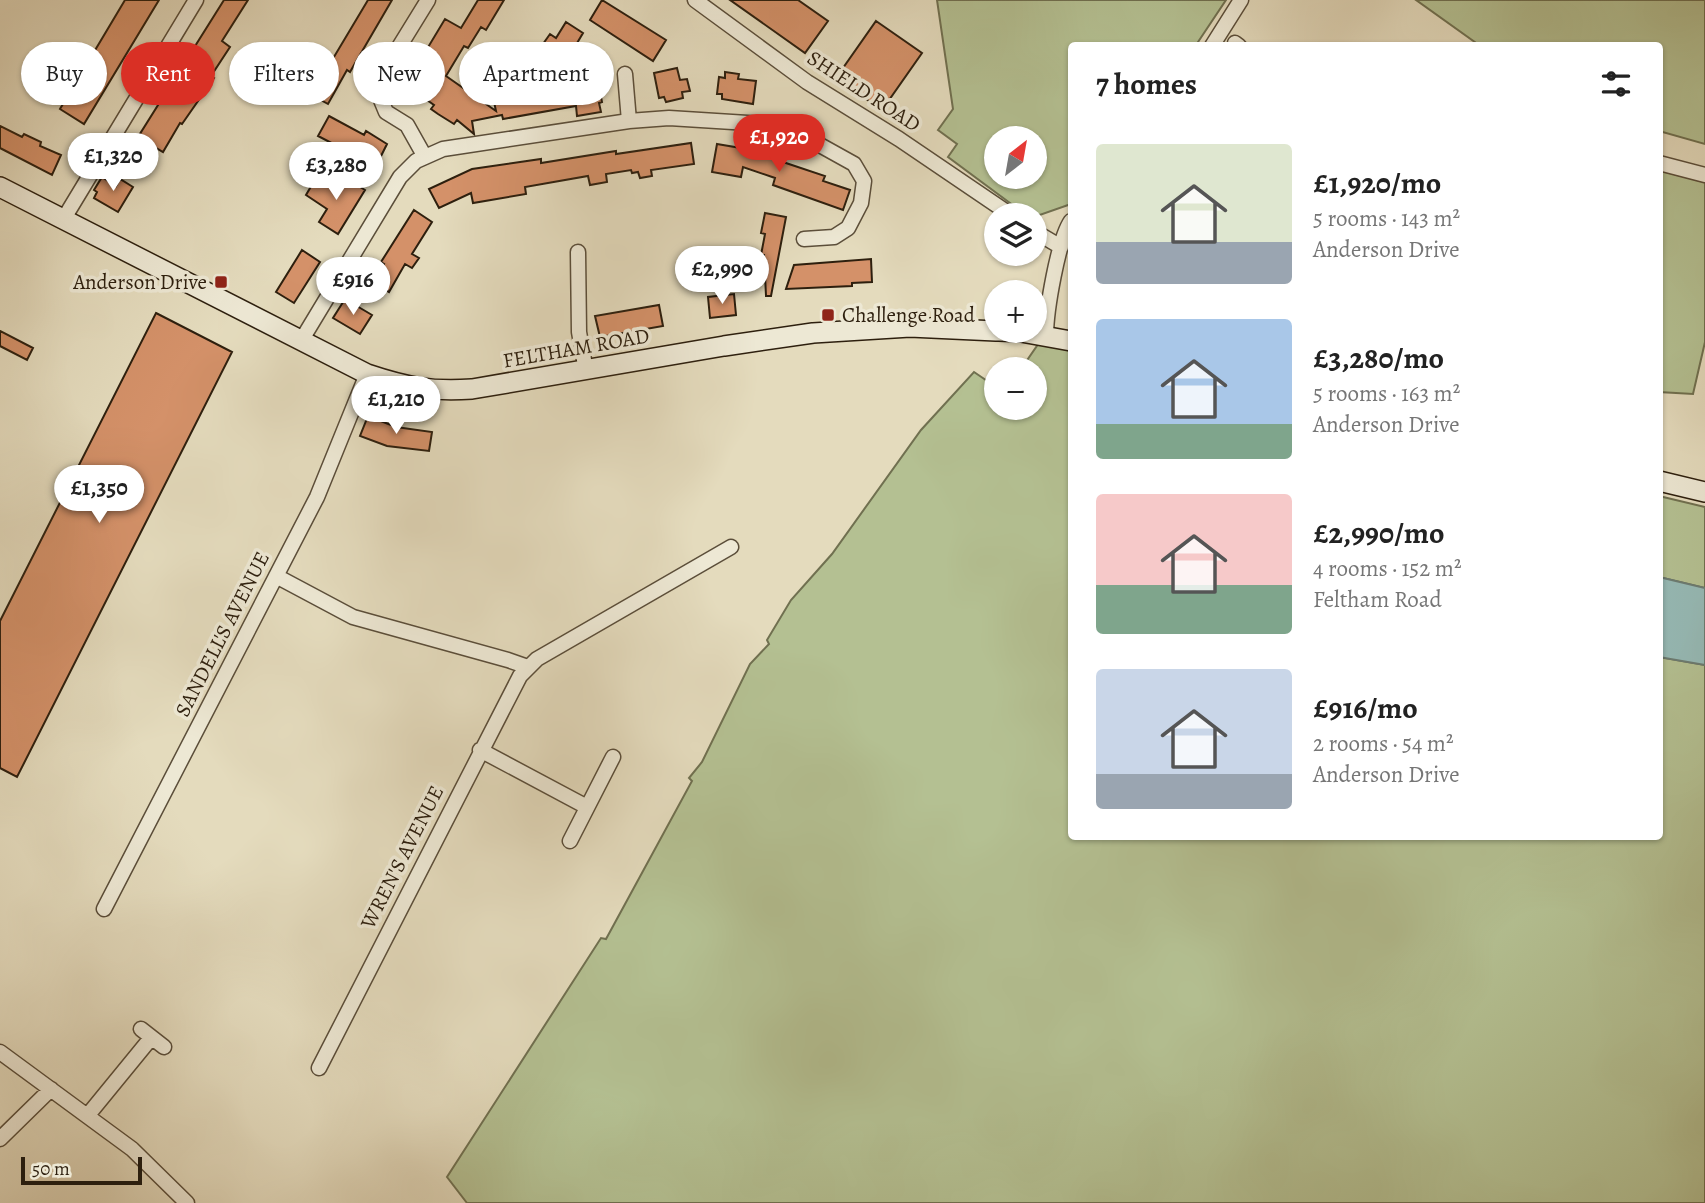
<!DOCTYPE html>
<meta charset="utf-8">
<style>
body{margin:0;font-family:Alegreya,serif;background:#f2f2f2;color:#222;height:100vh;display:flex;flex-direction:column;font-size:26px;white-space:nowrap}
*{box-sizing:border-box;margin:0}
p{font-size:23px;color:#767676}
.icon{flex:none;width:38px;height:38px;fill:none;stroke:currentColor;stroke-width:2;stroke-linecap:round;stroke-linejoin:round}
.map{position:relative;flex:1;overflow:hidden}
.details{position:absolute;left:1068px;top:42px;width:595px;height:798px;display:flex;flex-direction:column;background:#fff;border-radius:7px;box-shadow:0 2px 5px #0004}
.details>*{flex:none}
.top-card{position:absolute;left:21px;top:42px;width:665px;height:63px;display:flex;gap:14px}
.needle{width:46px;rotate:31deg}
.tools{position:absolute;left:984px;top:126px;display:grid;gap:14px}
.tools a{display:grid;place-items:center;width:63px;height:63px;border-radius:50%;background:#fff;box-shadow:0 2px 5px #0004;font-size:35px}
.scale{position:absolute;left:21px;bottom:18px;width:121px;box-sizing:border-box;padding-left:7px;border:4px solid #2d1f0e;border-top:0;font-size:19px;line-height:24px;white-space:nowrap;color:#2d1f0e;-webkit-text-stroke:5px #ede8d4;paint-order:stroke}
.price{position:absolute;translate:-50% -60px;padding:0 16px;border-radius:24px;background:#fff;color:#222;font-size:23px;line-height:46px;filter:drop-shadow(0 2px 4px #0008)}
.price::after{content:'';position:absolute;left:50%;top:42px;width:21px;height:16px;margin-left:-10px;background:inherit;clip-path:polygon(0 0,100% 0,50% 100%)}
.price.selected{background:#d93025;color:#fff}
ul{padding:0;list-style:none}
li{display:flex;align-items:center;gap:21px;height:175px;padding:0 28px}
li span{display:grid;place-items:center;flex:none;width:196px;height:140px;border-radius:7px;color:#555}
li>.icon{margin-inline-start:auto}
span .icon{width:84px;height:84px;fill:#fffc;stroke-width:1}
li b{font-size:30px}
h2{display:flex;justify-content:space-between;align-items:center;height:84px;padding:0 28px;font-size:30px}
.chip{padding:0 24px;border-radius:32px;background:#fff;box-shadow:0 2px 5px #0004;font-size:24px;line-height:63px}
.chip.selected{background:#d93025;color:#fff}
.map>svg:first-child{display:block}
</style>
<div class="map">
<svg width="1705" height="1203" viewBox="0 0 1705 1203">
<rect width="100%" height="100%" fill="#e4dbbd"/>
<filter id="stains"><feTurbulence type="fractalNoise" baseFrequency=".00286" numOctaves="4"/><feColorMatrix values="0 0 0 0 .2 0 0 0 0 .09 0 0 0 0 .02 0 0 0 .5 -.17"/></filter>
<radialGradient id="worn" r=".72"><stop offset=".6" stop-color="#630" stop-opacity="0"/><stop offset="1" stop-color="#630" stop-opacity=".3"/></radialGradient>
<path fill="#b4c092" stroke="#707050" stroke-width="2" fill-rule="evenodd" d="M937,0H1226L1196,45L1071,46V204L1034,217L1026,215L948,157L957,144L938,130L953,109ZM996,138H1034V177H996Z
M1416,0H1705V144L1659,131V46L1479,45Z
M1662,171L1705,182V342L1693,394L1659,392V186Z
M1039,343L1071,351V836H1659V657L1705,665V1203H467L447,1177L601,938L606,939L692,781L689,778L702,762L750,664L769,644L767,640L791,600L832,554L921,430L974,372L996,387V408H1034V369H1021Z
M1659,496L1705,507V588L1659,577Z"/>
<path fill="#96bab6" stroke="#6c7c73" stroke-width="2" d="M1659,577L1705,588V665L1659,657Z"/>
<path fill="#d49169" stroke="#2d1f0e" stroke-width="2" d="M125,0H159L84,124L60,109Z
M224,0H248L222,41L230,47L211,76L214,78L182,124L180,123L163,152L138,137Z
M368,0H392L350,72L347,70L328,104L310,94L323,70L325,72Z
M478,0H504L486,30L481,27L468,48L464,46L446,76L496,111L491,88L556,77L552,84L597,76L602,102L599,103L601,112L577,116L576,106L503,119L502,115L472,121L474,134L457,120L454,124L438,114L431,109L434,105L401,82L419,57L421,59L445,19L461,28Z
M602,0L666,40L653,61L590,20Z
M730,0H798L828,21L805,53Z
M876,21L922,53L882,110L836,78Z
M566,22L583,33L564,65L546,54L549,48L543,44L550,34L556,38Z
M677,68L680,80L687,79L690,91L682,92L683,98L666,102L664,97L659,98L654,73Z
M725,72L739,74L738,79L756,81L753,104L722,99V94H717L719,77L725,78Z
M329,116L364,135L366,131L387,144L377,164L345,145L343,149L318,136Z
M0,126L22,137L24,134L41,142L40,146L61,155L52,175L0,148Z
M691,143L694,164L651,170L652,176L640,178L638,172L632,173L631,170L606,174L607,182L590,185L588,176L525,187L526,194L473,203L471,193L439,208L429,189L472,169L541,159V163L616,151V154Z
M717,144L753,150L754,147L781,157L780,161L825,176L823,181L850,190L843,210L773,185L775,178L743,167L741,177L712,172Z
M102,177L116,186L120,179L133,187L118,212L94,198L97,192L94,190Z
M316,178L338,192L347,179L365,190L338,234L319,222L327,209L306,195Z
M414,210L432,222L412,254L419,258L412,268L405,264L389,292L373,282L384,264L381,262Z
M765,213L786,217L771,296H766L764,255H761L765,234L761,233Z
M302,250L320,262L294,303L276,292Z
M871,259L872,282L852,283V286L786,289L794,265Z
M734,294L736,315L710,318L708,297Z
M345,299L372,315L360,334L333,318Z
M659,305L663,326L600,337L595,316Z
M156,313L232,352L17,777L0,768V621Z
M0,331L33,348L27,360L0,346Z
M368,416L396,427L432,432L429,451L387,446L360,436Z"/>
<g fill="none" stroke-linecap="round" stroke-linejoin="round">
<defs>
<path id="minor" d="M695,0L807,82L899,139L1011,215
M1235,43L1239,46
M1212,46L1241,0
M625,74L629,121
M425,157L407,125L386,112L379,95L380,78L428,0
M1659,163L1705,175
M63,220L196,0
M1034,231L1061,247
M578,252L579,332L586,371
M1046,336C1046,311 1058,240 1071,221
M301,341L400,177L416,161L443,149L629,121L669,118L765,124L809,139L854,164L864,181L861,203L848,228L834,237L804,239
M276,576L353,617L508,660L528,667
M480,750L587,807
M570,841L613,757
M104,909L317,497L367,374
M141,1029L164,1047
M0,1052L132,1149L187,1203
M319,1068L520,676L537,659L731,547
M88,1115L151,1038
M0,1139L51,1089"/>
<path id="secondary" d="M0,187L367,374C406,387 431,392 472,389L724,346L813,333L910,327L996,331
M999,331L1021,332L1071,341
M1659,481L1705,492"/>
</defs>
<use href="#minor" stroke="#5b4e3a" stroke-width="17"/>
<use href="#secondary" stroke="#2d1f0e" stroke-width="22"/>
<use href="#minor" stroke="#ede8d4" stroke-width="14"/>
<use href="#secondary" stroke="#ede8d4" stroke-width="19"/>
</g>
<g fill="#8f2418" stroke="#ede8d4" stroke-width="2.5">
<rect x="214" y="275" width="14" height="14" rx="3.5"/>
<rect x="821" y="308" width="14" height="14" rx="3.5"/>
</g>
<g text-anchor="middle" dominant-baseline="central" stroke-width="7" stroke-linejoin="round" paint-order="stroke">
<g font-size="21" fill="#2d1f0e" stroke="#ede8d4">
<text transform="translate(864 91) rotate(33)">SHIELD ROAD</text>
<text transform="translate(576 348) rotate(-10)">FELTHAM ROAD</text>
<text transform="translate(222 634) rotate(-63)">SANDELL'S AVENUE</text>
<text transform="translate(402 857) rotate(-63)">WREN'S AVENUE</text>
</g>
<g font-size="21" fill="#2d1f0e" stroke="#ede8d4" text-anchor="end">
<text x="207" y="282">Anderson Drive</text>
<text x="842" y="315" text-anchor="start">Challenge Road</text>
</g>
</g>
<rect width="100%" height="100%" filter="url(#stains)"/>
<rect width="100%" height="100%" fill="url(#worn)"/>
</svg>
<div class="tools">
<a><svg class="needle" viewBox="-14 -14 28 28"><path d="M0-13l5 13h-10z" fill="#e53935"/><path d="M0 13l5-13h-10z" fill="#767676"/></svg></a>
<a><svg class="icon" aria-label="layers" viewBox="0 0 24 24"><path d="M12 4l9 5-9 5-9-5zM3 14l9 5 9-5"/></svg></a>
<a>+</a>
<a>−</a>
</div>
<div class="scale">50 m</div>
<b class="price selected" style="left:779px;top:174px">£1,920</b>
<b class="price" style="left:113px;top:193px">£1,320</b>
<b class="price" style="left:336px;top:202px">£3,280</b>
<b class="price" style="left:722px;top:306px">£2,990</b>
<b class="price" style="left:353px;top:317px">£916</b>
<b class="price" style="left:396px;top:436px">£1,210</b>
<b class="price" style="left:99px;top:525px">£1,350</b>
<div class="top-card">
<a class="chip">Buy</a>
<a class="chip selected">Rent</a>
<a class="chip">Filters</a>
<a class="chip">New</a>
<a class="chip">Apartment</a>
</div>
<section class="details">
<h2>7 homes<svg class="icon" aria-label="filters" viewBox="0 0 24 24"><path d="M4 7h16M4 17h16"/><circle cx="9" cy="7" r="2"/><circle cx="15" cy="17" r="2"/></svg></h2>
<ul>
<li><span style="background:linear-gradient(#dfe7d0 70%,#9aa5b1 0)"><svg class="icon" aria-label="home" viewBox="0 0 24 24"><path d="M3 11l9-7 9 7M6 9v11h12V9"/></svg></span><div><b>£1,920/mo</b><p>5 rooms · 143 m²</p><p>Anderson Drive</p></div></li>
<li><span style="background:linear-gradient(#a9c7e8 75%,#7fa58c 0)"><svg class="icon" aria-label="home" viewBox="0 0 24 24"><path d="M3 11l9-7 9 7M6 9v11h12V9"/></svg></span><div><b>£3,280/mo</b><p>5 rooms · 163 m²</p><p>Anderson Drive</p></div></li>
<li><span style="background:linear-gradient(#f6c9c9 65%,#7fa58c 0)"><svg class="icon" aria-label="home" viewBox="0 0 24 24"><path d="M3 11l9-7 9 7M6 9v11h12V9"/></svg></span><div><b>£2,990/mo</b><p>4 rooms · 152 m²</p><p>Feltham Road</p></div></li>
<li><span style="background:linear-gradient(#c9d6e8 75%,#9aa5b1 0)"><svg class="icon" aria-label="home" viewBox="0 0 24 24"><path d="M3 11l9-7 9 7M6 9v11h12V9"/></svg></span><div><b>£916/mo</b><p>2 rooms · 54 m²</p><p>Anderson Drive</p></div></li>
</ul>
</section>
</div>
